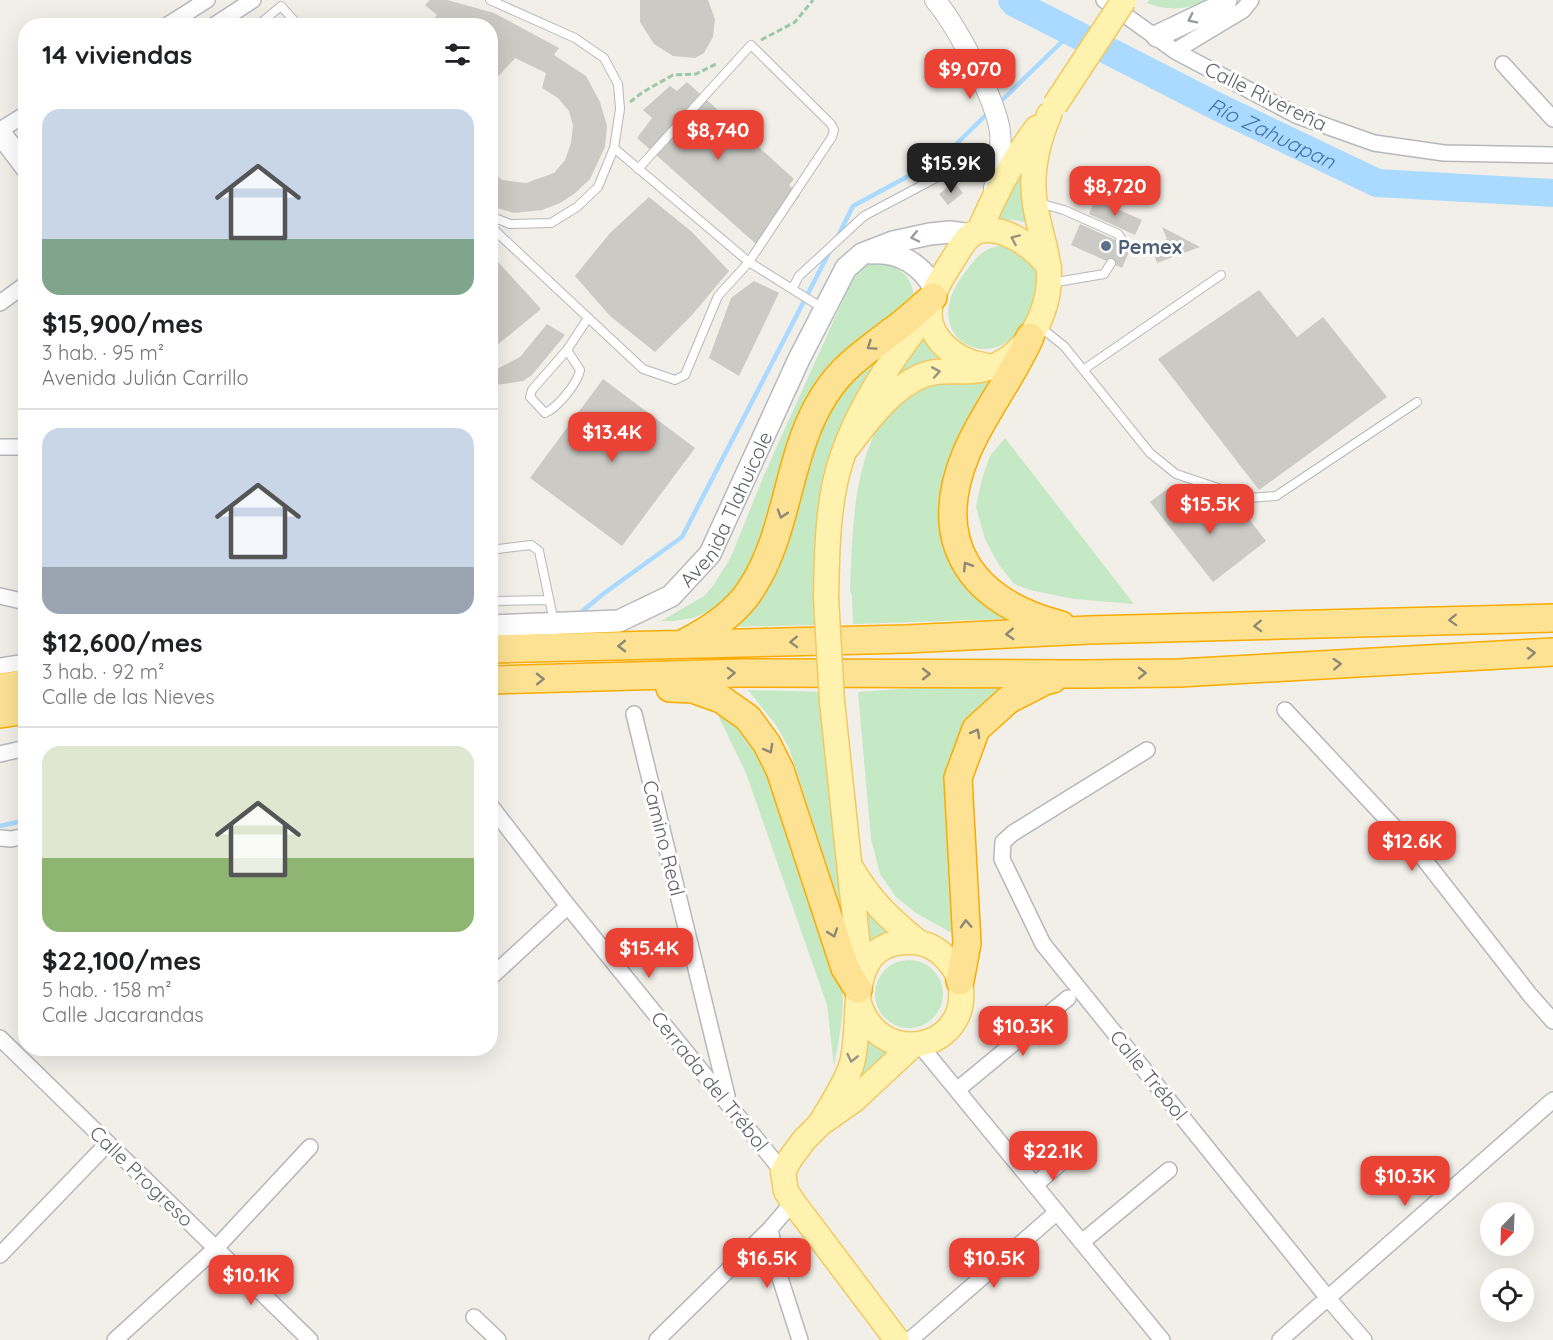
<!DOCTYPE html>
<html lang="es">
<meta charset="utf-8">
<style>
body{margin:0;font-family:Quicksand,sans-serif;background:#f2f2f2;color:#202124;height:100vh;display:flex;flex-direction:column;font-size:22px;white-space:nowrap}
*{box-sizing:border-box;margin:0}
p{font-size:20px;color:#757577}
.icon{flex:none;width:33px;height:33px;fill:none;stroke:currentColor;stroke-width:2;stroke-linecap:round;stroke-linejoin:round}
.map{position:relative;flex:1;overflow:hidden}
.sheet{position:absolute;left:18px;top:18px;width:480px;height:1038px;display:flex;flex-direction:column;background:#fff;border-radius:24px;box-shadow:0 6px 24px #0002}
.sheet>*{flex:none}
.needle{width:39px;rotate:203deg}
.tools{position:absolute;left:1480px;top:1202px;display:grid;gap:12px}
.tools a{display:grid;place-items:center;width:54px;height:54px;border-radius:50%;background:#fff;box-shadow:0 6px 24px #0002;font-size:30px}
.price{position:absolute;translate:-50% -51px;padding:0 14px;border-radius:12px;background:#ea4335;color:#fff;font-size:20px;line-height:39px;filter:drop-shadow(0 2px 3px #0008)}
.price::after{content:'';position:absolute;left:50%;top:36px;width:18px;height:14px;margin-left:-9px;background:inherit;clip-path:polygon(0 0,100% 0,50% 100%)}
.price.selected{background:#222;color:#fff}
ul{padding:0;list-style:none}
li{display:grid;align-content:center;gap:12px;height:318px;padding:0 24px}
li+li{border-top:2px solid #e0e0e0}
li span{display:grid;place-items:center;height:186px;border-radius:18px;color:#555}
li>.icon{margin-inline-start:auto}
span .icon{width:108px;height:108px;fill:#fffc;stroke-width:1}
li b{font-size:26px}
h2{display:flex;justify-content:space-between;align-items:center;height:72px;padding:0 24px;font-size:26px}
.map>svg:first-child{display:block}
</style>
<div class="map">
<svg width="1553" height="1340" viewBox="0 0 1553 1340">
<rect width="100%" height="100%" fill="#f1efe8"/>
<path fill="#c5e8c5" d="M1149,0H1210C1185,9 1172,12 1147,3Z
M1025,160L1032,226C1015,217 1004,219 986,224Z
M1007,245L1036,262C1042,289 1041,288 1029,314C999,382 917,340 961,278C975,259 981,247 1007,245Z
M875,260C896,266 912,273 914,297L846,355L748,580L714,609L693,618L674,621H661L704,596L713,586L731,557L764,475L848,289C855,276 861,266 875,260Z
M929,329L947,361L889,381Z
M884,349L815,597L814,625L724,627L827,398Z
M992,380L956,462L969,582L991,608L1004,619L853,624L852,596L850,590C853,524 852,405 932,383C951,378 973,380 992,380Z
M1005,438L1134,604L1074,599L1030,590L1014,584L999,565L985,539L976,507L982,479L990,456Z
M1010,681L973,718L959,937L916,913L896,897L880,874L871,839L858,692Z
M748,690L825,692L849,933L789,748L776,725Z
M716,711L738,725L753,744L774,786L841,975C846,1006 840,1035 834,1066L827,1005L746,773Z
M861,893L899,935L870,950Z
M875 994a34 34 0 1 1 68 0a34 34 0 1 1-68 0Z
M867,1028L903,1049L848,1093Z"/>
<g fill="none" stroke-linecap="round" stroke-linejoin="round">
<path stroke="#aadaff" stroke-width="4.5" d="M999,103L1072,32
M837,238L853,206L942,158L988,113
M579,614L603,594L682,537L831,249
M0,826L26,820"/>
<path stroke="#aadaff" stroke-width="28" id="s1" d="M1012,0L1015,3L1218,107L1377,183L1553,193"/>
</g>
<path fill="#cccac5" d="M430,0H447L494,13L559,48L554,55L586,76L600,102L607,126L605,147L590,179L574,194L560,203L542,210L514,213L490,206V173L492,171L502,180L526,183L554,173L565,160L571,143L573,126L569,111L558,98L542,88L546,73L515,58L494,81L490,78V26H428L437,15L425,5Z
M640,0H708L715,19L713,37L704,53L695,58L673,56L654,44L640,22Z
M687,82L794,179L789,185L800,196L756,244L637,138L652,118L643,110L670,86L677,91Z
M954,182L963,193L948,205L939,194Z
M649,197L692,232L729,271L692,315L655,352L610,316L575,276L610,233Z
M1095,199L1142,220L1135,235L1089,214Z
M1080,224L1131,247L1122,268L1071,245Z
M1162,227L1200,247L1157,263L1152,247L1167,239Z
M490,253L541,309L490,351Z
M754,281L779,293L739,376L709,358L731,298Z
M1259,290L1297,337L1323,317L1387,397L1259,490L1158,359Z
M547,324L565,335L532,375L523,381L496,385L491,372L520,357Z
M603,379L695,448L622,546L530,478Z
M1170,487L1194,518L1219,522L1239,506L1266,541L1213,582L1150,502Z"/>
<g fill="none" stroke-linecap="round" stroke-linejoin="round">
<defs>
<path id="service" d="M490,0L575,38L604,58L618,84L620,109L614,148L598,187L577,207L551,223L510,224L490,216
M257,26L281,6L299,26
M614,148L749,262L824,309
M1039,203L1064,210L1118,234L1121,238L1120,242
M490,226L643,369L675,380L685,375L718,296L749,262L832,137L834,130L831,124L751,45L638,169
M1051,283L1104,274L1111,263
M792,289L799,276L864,216L1000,144
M1039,326L1064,346L1150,453L1176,474L1248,498L1276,496L1417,402
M567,350L580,370C578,383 557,408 545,413L530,397L532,390Z
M567,350L588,318
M1083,370L1221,275
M490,550L531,545L539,551L554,622
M490,601L549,600"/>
<path id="minor" d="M1104,0L1175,51L1298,116L1374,143L1444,153L1553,155
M166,26L207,0
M213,26L253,0
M1175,51L1243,10L1251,0
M1503,64L1553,119
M0,130L26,114
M0,303L26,284
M0,447H26
M0,596L26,602
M0,666L26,662
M1285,710L1423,858L1530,995L1553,1021
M634,714L727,1096
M1147,750L1013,833L1003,842L1002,859L1043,944L1327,1297L1364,1340
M0,754L26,748
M490,805L568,906L783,1172
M0,838L11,839L26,836
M490,978L568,906
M0,1038L310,1340
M919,1044L1162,1340
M957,1090L1068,998
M1035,1185L1075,1150
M770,1229L780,1278L800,1340
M1082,1242L1169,1170
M0,1255L108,1143
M474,1317L498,1340
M115,1340L216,1248L310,1147
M657,1340L770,1229L793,1202
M910,1340L1057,1212
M1280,1340L1553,1100"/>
<path id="tertiary" d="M935,0C957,26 996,100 1000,132C1002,152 998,169 994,188"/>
<g id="secondary">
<path d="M1157,36L1218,7L1226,0"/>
<path d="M0,133L26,167"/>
<path d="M871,253C900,250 923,266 936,291"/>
<path id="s2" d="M490,626L619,621L671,596L710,554L799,359L846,268L862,254L893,242L930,234L950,232L971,235"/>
</g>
<path id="primary" d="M979,231C995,195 1012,160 1037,128
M983,365C955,361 922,335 931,302C935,286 946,271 954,258C960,248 967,234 979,231C1005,225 1035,248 1049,267
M846,449C867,422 889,390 921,376C937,369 953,372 970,371C1005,370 1032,343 1043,311C1058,269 1041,244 1035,204C1030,173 1037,143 1049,115
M826,598C827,559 827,521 835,483C849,419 890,360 930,310
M832,701L861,976
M851,868C872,903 888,917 918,942
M820,1124C831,1105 846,1084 852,1063C864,1020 841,939 913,942C929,943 942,952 951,964C957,971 960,980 961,989C967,1052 876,1069 858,1000
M897,1340L793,1202L786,1191L783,1172L790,1159L804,1140L820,1124L854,1100L913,1045"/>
<path id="motorway" d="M1030,337C1012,378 983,413 966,454C929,544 973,602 1061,625
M684,643C708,631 736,613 751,589C787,535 787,462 818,406C838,369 859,357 891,332C906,322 919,309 933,297
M490,649L906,639L1089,630L1553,618
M490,680L740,673L1083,674L1179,673L1553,652
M0,688L26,683
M670,688L693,689L721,699L748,718L767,744L780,770L845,968L858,989
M0,714L26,710
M960,981L967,943L958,778L976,729L1008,700L1045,681L1053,679"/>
</defs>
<use href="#service" stroke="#b5b8bc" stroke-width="10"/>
<use href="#minor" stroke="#b5b8bc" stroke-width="18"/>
<use href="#tertiary" stroke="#b5b8bc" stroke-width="22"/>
<use href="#secondary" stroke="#b6babf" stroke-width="24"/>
<use href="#primary" stroke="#f2c960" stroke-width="27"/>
<use href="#motorway" stroke="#f9ab00" stroke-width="30"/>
<path stroke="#9cc7a9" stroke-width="3" stroke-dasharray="6 3" stroke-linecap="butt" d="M761,40L795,22L813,0
M630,102L643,92L673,75L696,74L718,63"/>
<use href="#service" stroke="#fff" stroke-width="8"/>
<use href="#minor" stroke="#fff" stroke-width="15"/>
<use href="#tertiary" stroke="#fff" stroke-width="20"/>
<use href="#secondary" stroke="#fff" stroke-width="21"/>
<use href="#primary" stroke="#fff2af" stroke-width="24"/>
<use href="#motorway" stroke="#fde293" stroke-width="27"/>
<defs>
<path id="primary-bridge" d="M1055,105L1124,0
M826,598L832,701"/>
</defs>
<use href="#primary-bridge" stroke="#f2c960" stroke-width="27" stroke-linecap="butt"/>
<use href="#primary-bridge" stroke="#fff2af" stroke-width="24"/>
</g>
<defs><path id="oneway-chevron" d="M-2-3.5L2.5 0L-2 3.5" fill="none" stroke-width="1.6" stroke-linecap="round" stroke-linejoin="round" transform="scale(1.5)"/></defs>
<g stroke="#979a9d">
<use href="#oneway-chevron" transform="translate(1192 19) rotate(154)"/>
<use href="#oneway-chevron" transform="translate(915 237) rotate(168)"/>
</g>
<g stroke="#979581">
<use href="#oneway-chevron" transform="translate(1015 239) rotate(-156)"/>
<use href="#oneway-chevron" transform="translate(936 372) rotate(-10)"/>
<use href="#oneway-chevron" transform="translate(852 1058) rotate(103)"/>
</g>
<g stroke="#8e8975">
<use href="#oneway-chevron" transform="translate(871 346) rotate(146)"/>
<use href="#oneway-chevron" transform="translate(782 514) rotate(107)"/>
<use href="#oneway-chevron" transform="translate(967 566) rotate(-122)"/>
<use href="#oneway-chevron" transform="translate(1453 620) rotate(178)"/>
<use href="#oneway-chevron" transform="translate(1258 626) rotate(178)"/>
<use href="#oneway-chevron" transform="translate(1010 634) rotate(177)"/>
<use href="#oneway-chevron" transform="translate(794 642) rotate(178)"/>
<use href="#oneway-chevron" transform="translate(622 646) rotate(179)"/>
<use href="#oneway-chevron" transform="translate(1531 653) rotate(-3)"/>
<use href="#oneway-chevron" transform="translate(1337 664) rotate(-3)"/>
<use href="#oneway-chevron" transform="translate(731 673) rotate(-2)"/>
<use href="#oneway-chevron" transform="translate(1142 673) rotate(-1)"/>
<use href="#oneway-chevron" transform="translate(926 674)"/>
<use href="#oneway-chevron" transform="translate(540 679) rotate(-1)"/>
<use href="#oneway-chevron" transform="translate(976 733) rotate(-61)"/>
<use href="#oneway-chevron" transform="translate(769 749) rotate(61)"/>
<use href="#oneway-chevron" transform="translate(966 924) rotate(-93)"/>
<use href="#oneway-chevron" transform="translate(833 933) rotate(71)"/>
</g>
<circle fill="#5c6f8a" stroke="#fff" stroke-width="2" cx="1106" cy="246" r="6"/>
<g text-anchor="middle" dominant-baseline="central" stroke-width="6" stroke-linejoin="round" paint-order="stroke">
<g font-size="20" fill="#5f6368" stroke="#fff">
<text transform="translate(1266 96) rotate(26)">Calle Rivereña</text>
<text stroke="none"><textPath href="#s2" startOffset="291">Avenida Tlahuicole</textPath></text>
<text transform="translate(664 838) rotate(76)">Camino Real</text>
<text transform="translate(1149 1075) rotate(51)">Calle Trébol</text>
<text transform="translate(710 1081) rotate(51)">Cerrada del Trébol</text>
<text transform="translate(142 1176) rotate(44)">Calle Progreso</text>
</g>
<g font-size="20" font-weight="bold" fill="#4e5e75" stroke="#fff" text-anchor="start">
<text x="1118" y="246">Pemex</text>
</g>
<g font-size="21" font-style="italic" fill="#4174aa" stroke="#fff">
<text stroke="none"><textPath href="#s1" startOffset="292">Río Zahuapan</textPath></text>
</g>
</g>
</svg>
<div class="tools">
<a><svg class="needle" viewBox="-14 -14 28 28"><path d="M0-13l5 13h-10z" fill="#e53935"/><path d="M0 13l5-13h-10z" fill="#757577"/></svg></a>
<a><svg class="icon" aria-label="locate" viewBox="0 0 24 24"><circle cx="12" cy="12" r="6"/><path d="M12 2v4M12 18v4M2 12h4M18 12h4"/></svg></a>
</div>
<b class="price" style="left:970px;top:100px">$9,070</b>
<b class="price" style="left:718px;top:161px">$8,740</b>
<b class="price selected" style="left:951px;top:194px">$15.9K</b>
<b class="price" style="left:1115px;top:217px">$8,720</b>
<b class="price" style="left:612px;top:463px">$13.4K</b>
<b class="price" style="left:1210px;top:535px">$15.5K</b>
<b class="price" style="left:1412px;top:872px">$12.6K</b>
<b class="price" style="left:649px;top:979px">$15.4K</b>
<b class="price" style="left:1023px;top:1057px">$10.3K</b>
<b class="price" style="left:1053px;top:1182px">$22.1K</b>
<b class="price" style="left:1405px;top:1207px">$10.3K</b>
<b class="price" style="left:767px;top:1289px">$16.5K</b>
<b class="price" style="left:994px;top:1289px">$10.5K</b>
<b class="price" style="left:251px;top:1306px">$10.1K</b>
<section class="sheet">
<h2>14 viviendas<svg class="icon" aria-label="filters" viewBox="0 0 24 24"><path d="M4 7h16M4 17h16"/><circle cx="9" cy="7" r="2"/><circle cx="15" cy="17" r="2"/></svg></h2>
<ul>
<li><span style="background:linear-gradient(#c9d6e8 70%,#7fa58c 0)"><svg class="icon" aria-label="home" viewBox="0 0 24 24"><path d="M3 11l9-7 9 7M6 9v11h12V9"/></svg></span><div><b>$15,900/mes</b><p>3 hab. · 95 m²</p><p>Avenida Julián Carrillo</p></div></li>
<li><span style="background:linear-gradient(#c9d6e8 75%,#9aa5b1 0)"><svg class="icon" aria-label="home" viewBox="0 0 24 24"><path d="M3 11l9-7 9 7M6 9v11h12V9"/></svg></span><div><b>$12,600/mes</b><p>3 hab. · 92 m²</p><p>Calle de las Nieves</p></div></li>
<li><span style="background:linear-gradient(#dfe7d0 60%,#8fb573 0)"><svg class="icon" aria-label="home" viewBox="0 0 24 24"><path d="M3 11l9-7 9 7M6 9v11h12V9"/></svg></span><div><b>$22,100/mes</b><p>5 hab. · 158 m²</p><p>Calle Jacarandas</p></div></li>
</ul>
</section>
</div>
